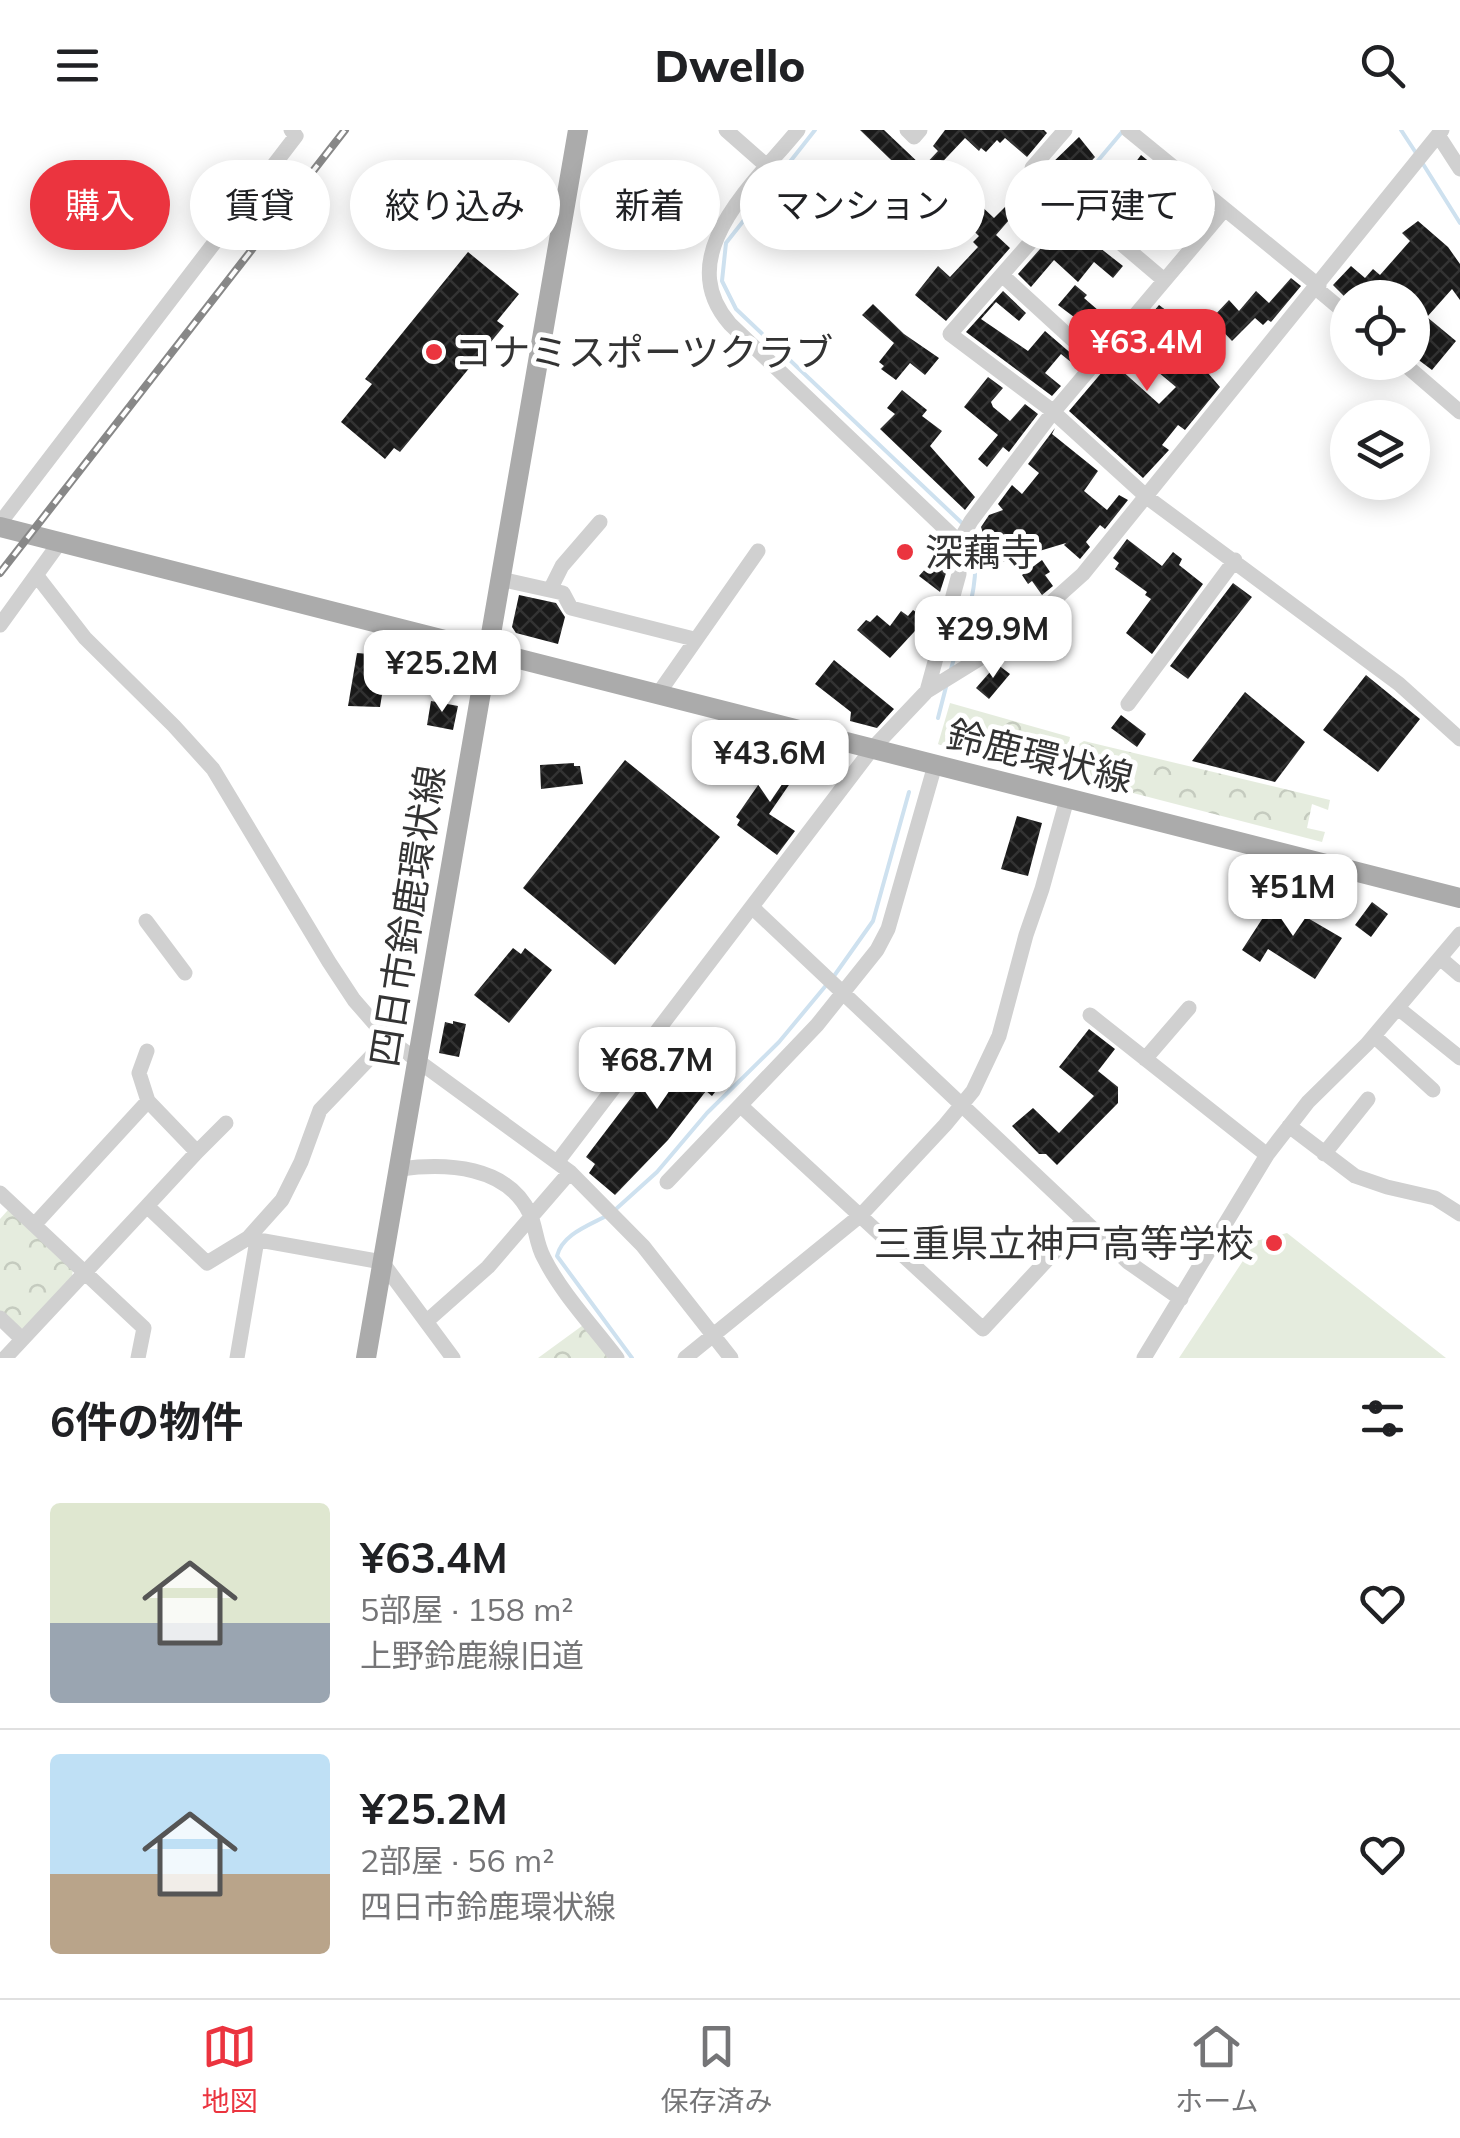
<!DOCTYPE html>
<html lang="ja">
<meta charset="utf-8">
<style>
body{margin:0;font-family:Mulish,"Noto Sans JP",sans-serif;background:#f6f6f6;color:#202124;height:100vh;display:flex;flex-direction:column;font-size:38px;white-space:nowrap}
*{box-sizing:border-box;margin:0}
p{font-size:32px;color:#757577}
.icon{flex:none;width:55px;height:55px;fill:none;stroke:currentColor;stroke-width:2;stroke-linecap:round;stroke-linejoin:round}
.map{position:relative;height:1228px;overflow:hidden}
.details{display:flex;flex-direction:column;background:#fff;flex:1}
.details>*{flex:none}
.banner{position:absolute;left:30px;top:30px;width:1400px;height:90px;display:flex;gap:20px}
.tools{position:absolute;left:1330px;top:150px;display:grid;gap:20px}
.tools a{display:grid;place-items:center;width:100px;height:100px;border-radius:50%;background:#fff;box-shadow:0 5px 25px #0003;font-size:50px}
.price{position:absolute;translate:-50% -85px;padding:0 22px;border-radius:20px;background:#fff;color:#222;font-size:32px;line-height:65px;filter:drop-shadow(0 2px 5px #0008)}
.price::after{content:'';position:absolute;left:50%;top:60px;width:30px;height:22px;margin-left:-15px;background:inherit;clip-path:polygon(0 0,100% 0,50% 100%)}
.price.current{background:#eb343f;color:#fff}
ul{padding:0;list-style:none}
li{display:flex;align-items:center;gap:30px;height:250px;padding:0 50px}
li+li{border-top:2px solid #e0e0e0}
li span{display:grid;place-items:center;flex:none;width:280px;height:200px;border-radius:10px;color:#555}
li>.icon{margin-inline-start:auto}
span .icon{width:120px;height:120px;fill:#fffc;stroke-width:1}
li b{font-size:42px}
h2{display:flex;justify-content:space-between;align-items:center;height:120px;padding:0 50px;font-size:42px}
.tag{padding:0 35px;border-radius:45px;background:#fff;box-shadow:0 5px 25px #0003;font-size:35px;line-height:90px}
.tag.current{background:#eb343f;color:#fff}
header{display:flex;justify-content:space-between;align-items:center;height:130px;padding:0 50px;background:#fff;font-size:45px;font-weight:800}
.dock{display:flex;justify-content:space-around;align-items:center;height:140px;border-top:2px solid #e0e0e0;background:#fff;font-size:28px;color:#757577}
.dock a{display:grid;justify-items:center;gap:5px}
.dock .current{color:#eb343f}
.map>svg:first-child{display:block}
</style>
<header><svg class="icon" aria-label="menu" viewBox="0 0 24 24"><path d="M4 6h16M4 12h16M4 18h16"/></svg>Dwello<svg class="icon" aria-label="search" viewBox="0 0 24 24"><circle cx="10" cy="10" r="6"/><path d="M15 15l6 6"/></svg></header>
<div class="map">
<svg width="1460" height="1228" viewBox="0 0 1460 1228">
<defs>
<pattern id="forest-crowns" width="20" height="18" patternUnits="userSpaceOnUse" patternTransform="scale(2.5)"><rect width="20" height="18" fill="#e5ecde"/><path d="M2 6a3 3 0 1 1 6 0M12 15a3 3 0 1 1 6 0" fill="none" stroke="#c5cbbf"/></pattern>
<pattern id="building-cross-hatch" width="8" height="8" patternUnits="userSpaceOnUse" patternTransform="scale(2.5)"><rect width="8" height="8" fill="#1a1a1a"/><path d="M0 0l8 8M0 8l8-8" fill="none" stroke="#333"/></pattern>
</defs>
<rect width="100%" height="100%" fill="#fff"/>
<path fill="url(#forest-crowns)" d="M950,573L1070,607L1062,645L938,614Z
M1084,611L1330,670L1328,680L1312,674L1307,698L1325,702L1322,712L1075,648L1079,614Z
M8,1080L73,1139L72,1147L25,1198H17L0,1182V1089Z
M586,1193L610,1228H538Z"/>
<path fill="#e5ecde" d="M1287,1103L1446,1228H1179L1256,1111Z"/>
<g fill="none" stroke-linecap="round" stroke-linejoin="round">
<path stroke="#cee1ef" stroke-width="4" d="M815,0L726,113L722,151L736,179L964,395
M1401,0L1418,26
M1096,33L1122,2
M1423,34L1460,93
M951,539C962,499 987,444 969,403
M938,588L947,553
M834,846L873,791L909,662
M616,1079L657,1042L707,983L779,912L828,853
M608,1085C590,1095 562,1104 557,1126L632,1228"/>
</g>
<path fill="url(#building-cross-hatch)" fill-rule="evenodd" d="M860,0H884L923,37L938,21L933,16L945,0H1044L1047,3L1027,27L1005,8L1000,13L997,10L986,22L981,18L979,21L965,8L931,44L952,63L961,57L994,88L1015,67L1023,74L996,105L1010,118L946,191L915,165L938,136L950,147L978,117L973,112L979,106L951,80L947,84Z
M1079,7L1095,27L1069,55L1048,37Z
M1141,25L1157,38L1116,82L1105,73Z
M1174,66L1190,79L1163,112L1148,100Z
M1418,91L1448,117L1460,134V170L1452,159L1427,187L1456,211L1432,240L1412,225V168H1346L1333,155L1351,136L1365,148L1373,139L1380,145L1410,111L1402,103Z
M1066,103L1078,113L1086,107L1123,136L1113,148L1094,132L1078,152L1054,130L1031,157L1018,144L1048,110L1052,113Z
M468,122L519,164L497,191L504,196L400,322L394,318L385,329L341,292L372,254L365,249Z
M1291,148L1301,156L1271,192L1268,190L1263,195L1255,188L1232,211L1215,193L1212,188L1229,170L1239,181L1256,161L1269,173Z
M1075,155L1087,165L1084,168L1106,187L1109,183L1117,190L1105,203L1096,196L1094,199L1088,193L1086,196L1058,175Z
M1003,161L1026,183L1019,191L996,172L981,189L1028,221L1045,201L1081,232L1077,237L1061,224L1045,243L1061,256L1052,266L966,202Z
M873,174L904,204L939,228L925,245L910,233L896,250L881,239L884,236L879,232L894,213L862,185Z
M1159,175L1167,181L1164,191L1184,207L1189,202L1198,209L1189,221L1220,257L1185,300L1178,295L1162,315L1169,320L1143,348L1069,281ZM1134,222L1176,257L1159,274L1120,239Z
M988,247L1003,258L991,272L993,277L1010,291L1025,274L1038,284L1009,322L1003,317L987,337L978,329L998,305L964,277Z
M902,260L927,280L922,286L942,301L930,316L975,367L965,380L880,299L895,284L887,278Z
M1055,298L1052,304L1098,341L1084,361L1107,380L1119,365L1128,370L1105,399L1100,395L1086,412L1090,417L1080,429L1064,415L1066,413L993,435L981,397L989,385L1003,380L998,374L1012,355L1022,364L1039,343L1028,334Z
M1127,409L1162,436L1173,422L1182,429L1179,435L1203,454L1152,524L1126,503L1151,469L1145,465L1147,462L1115,439L1119,433L1113,428Z
M935,428L948,437L940,462L919,446Z
M1042,430L1050,442L1045,445L1053,456L1042,465L1032,451L1028,454L1022,445Z
M1233,453L1252,467L1188,549L1170,536Z
M519,465L556,473L565,487L558,514L516,503L512,497Z
M913,480L926,489L890,528L857,500L866,490L870,492L877,485L890,496L901,481L908,486Z
M369,521L388,528L380,577L348,576L357,523L369,524Z
M834,530L894,579L877,598L850,591L851,582L815,554Z
M997,534L1010,544L989,569L976,558Z
M1366,545L1420,589L1378,642L1323,600Z
M1245,562L1305,612L1275,652L1192,631Z
M431,571L458,576L453,600L427,595Z
M1121,585L1146,604L1137,617L1111,598Z
M781,622L804,633L769,684L795,701L777,725L737,695L740,690L736,687Z
M625,630L720,707L615,835L523,758Z
M574,633V636H580L583,654L541,659L540,635Z
M1017,686L1042,693L1028,746L1001,739Z
M1275,769L1342,808L1315,849L1268,819L1260,832L1242,820Z
M1372,772L1388,784L1371,807L1355,795Z
M513,818L521,824L525,818L552,840L509,893L474,865Z
M453,891L466,894L459,927L439,923L445,892L453,894Z
M1089,899L1115,919L1098,941L1118,957V973L1057,1035L1046,1024H1039L1012,996L1033,978L1059,1003L1094,966L1059,937Z
M692,903L734,937L712,966L706,961L668,1010L615,1065L589,1043L595,1034L586,1027L653,939L660,941Z"/>
<g fill="none" stroke-linecap="round" stroke-linejoin="round">
<path stroke="#d0d0d0" stroke-width="15" d="M726,0L768,37
M798,0C755,53 670,125 730,194L959,412
M907,0L914,7L920,0
M1065,0L1032,38L1164,150
M1128,0L1319,156
M1438,5L1460,39
M1069,68L950,204L1050,279L1148,368L1399,554L1460,609
M1002,145L1097,232
M1317,159L1348,185
M1402,232L1460,282
M0,393L296,6L291,0
M37,446L85,508L174,596L213,639L329,832L354,870L388,909L570,1042L643,1116L731,1228
M500,449L563,463L571,478L694,509
M550,460L562,436L600,392
M0,495L60,412
M927,561L959,444V412L971,391L1050,286L1224,80
M658,564L758,421
M1128,574L1235,430
M752,777L1128,1132L1181,1169
M146,791L185,843
M1440,828L1460,845
M1398,878L1460,928
M1090,885L1267,1025
M1374,906L1433,960
M147,921L139,943L148,971
M1145,929L1189,878
M741,976L983,1199L1084,1090
M1289,996L1355,1046L1387,1057L1435,1068L1460,1084
M197,1022L226,993
M1324,1024L1368,969
M558,1031L872,619L927,561L1008,511L1083,444L1442,0
M400,1039C446,1033 507,1035 530,1084C536,1097 536,1114 544,1128C562,1164 593,1196 617,1228
M667,1052L817,895L877,820L888,799L935,635
M0,1063L144,1198L138,1228
M35,1094L148,971L197,1022L147,1076
M248,1108L282,1070L301,1032L320,980L388,909
M0,1188L22,1209
M427,1191L488,1137L570,1042
M5,1228L147,1076L207,1133L248,1108L382,1132L453,1228
M237,1228L257,1110
M685,1228L861,1085L945,995L973,961L999,906L1026,805L1042,759L1067,669
M1144,1228L1267,1025L1308,972L1367,914L1460,804"/>
<path stroke="#ababab" stroke-width="20" d="M0,397L1460,768
M366,1228L578,0"/>
<defs>
<path id="rail" d="M0,443L345,0"/>
</defs>
<use href="#rail" stroke="#888" stroke-width="8"/>
<use href="#rail" stroke="#fff" stroke-width="4" stroke-dasharray="11" stroke-linecap="butt"/>
</g>
<g fill="#eb343f" stroke="#fff" stroke-width="4">
<circle cx="434" cy="222" r="10"/>
<circle cx="905" cy="422" r="10"/>
<circle cx="1274" cy="1113" r="10"/>
</g>
<g text-anchor="middle" dominant-baseline="central" stroke-width="10" stroke-linejoin="round" paint-order="stroke">
<g font-size="38" fill="#333" stroke="#fff" text-anchor="start">
<text x="454" y="222">コナミスポーツクラブ</text>
<text x="925" y="422">深藕寺</text>
<text x="1254" y="1113" text-anchor="end">三重県立神戸高等学校</text>
</g>
<g font-size="38" fill="#333" stroke="#fff">
<text transform="translate(1040 626) rotate(14)">鈴鹿環状線</text>
<text transform="translate(407 786) rotate(-81)">四日市鈴鹿環状線</text>
</g>
</g>
</svg>
<div class="tools">
<a><svg class="icon" aria-label="locate" viewBox="0 0 24 24"><circle cx="12" cy="12" r="6"/><path d="M12 2v4M12 18v4M2 12h4M18 12h4"/></svg></a>
<a><svg class="icon" aria-label="layers" viewBox="0 0 24 24"><path d="M12 4l9 5-9 5-9-5zM3 14l9 5 9-5"/></svg></a>
</div>
<b class="price current" style="left:1147px;top:264px">¥63.4M</b>
<b class="price" style="left:993px;top:551px">¥29.9M</b>
<b class="price" style="left:442px;top:585px">¥25.2M</b>
<b class="price" style="left:770px;top:675px">¥43.6M</b>
<b class="price" style="left:1293px;top:809px">¥51M</b>
<b class="price" style="left:657px;top:982px">¥68.7M</b>
<div class="banner">
<a class="tag current">購入</a>
<a class="tag">賃貸</a>
<a class="tag">絞り込み</a>
<a class="tag">新着</a>
<a class="tag">マンション</a>
<a class="tag">一戸建て</a>
</div>
</div>
<section class="details">
<h2>6件の物件<svg class="icon" aria-label="filters" viewBox="0 0 24 24"><path d="M4 7h16M4 17h16"/><circle cx="9" cy="7" r="2"/><circle cx="15" cy="17" r="2"/></svg></h2>
<ul>
<li><span style="background:linear-gradient(#dfe7d0 60%,#9aa5b1 0)"><svg class="icon" aria-label="home" viewBox="0 0 24 24"><path d="M3 11l9-7 9 7M6 9v11h12V9"/></svg></span><div><b>¥63.4M</b><p>5部屋 · 158 m²</p><p>上野鈴鹿線旧道</p></div><svg class="icon" aria-label="heart" viewBox="0 0 24 24"><path d="M12 20l-8-8c-3-5 5-10 8-4 3-6 11-1 8 4z"/></svg></li>
<li><span style="background:linear-gradient(#bfe0f5 60%,#b9a48a 0)"><svg class="icon" aria-label="home" viewBox="0 0 24 24"><path d="M3 11l9-7 9 7M6 9v11h12V9"/></svg></span><div><b>¥25.2M</b><p>2部屋 · 56 m²</p><p>四日市鈴鹿環状線</p></div><svg class="icon" aria-label="heart" viewBox="0 0 24 24"><path d="M12 20l-8-8c-3-5 5-10 8-4 3-6 11-1 8 4z"/></svg></li>
</ul>
</section>
<nav class="dock">
<a class="current"><svg class="icon" aria-label="map" viewBox="0 0 24 24"><path d="M3 6l6-2 6 2 6-2v14l-6 2-6-2-6 2zM9 4v14M15 6v14"/></svg>地図</a>
<a><svg class="icon" aria-label="saved" viewBox="0 0 24 24"><path d="M7 4h10v16l-5-4-5 4z"/></svg>保存済み</a>
<a><svg class="icon" aria-label="home" viewBox="0 0 24 24"><path d="M3 11l9-7 9 7M6 9v11h12V9"/></svg>ホーム</a>
</nav>
